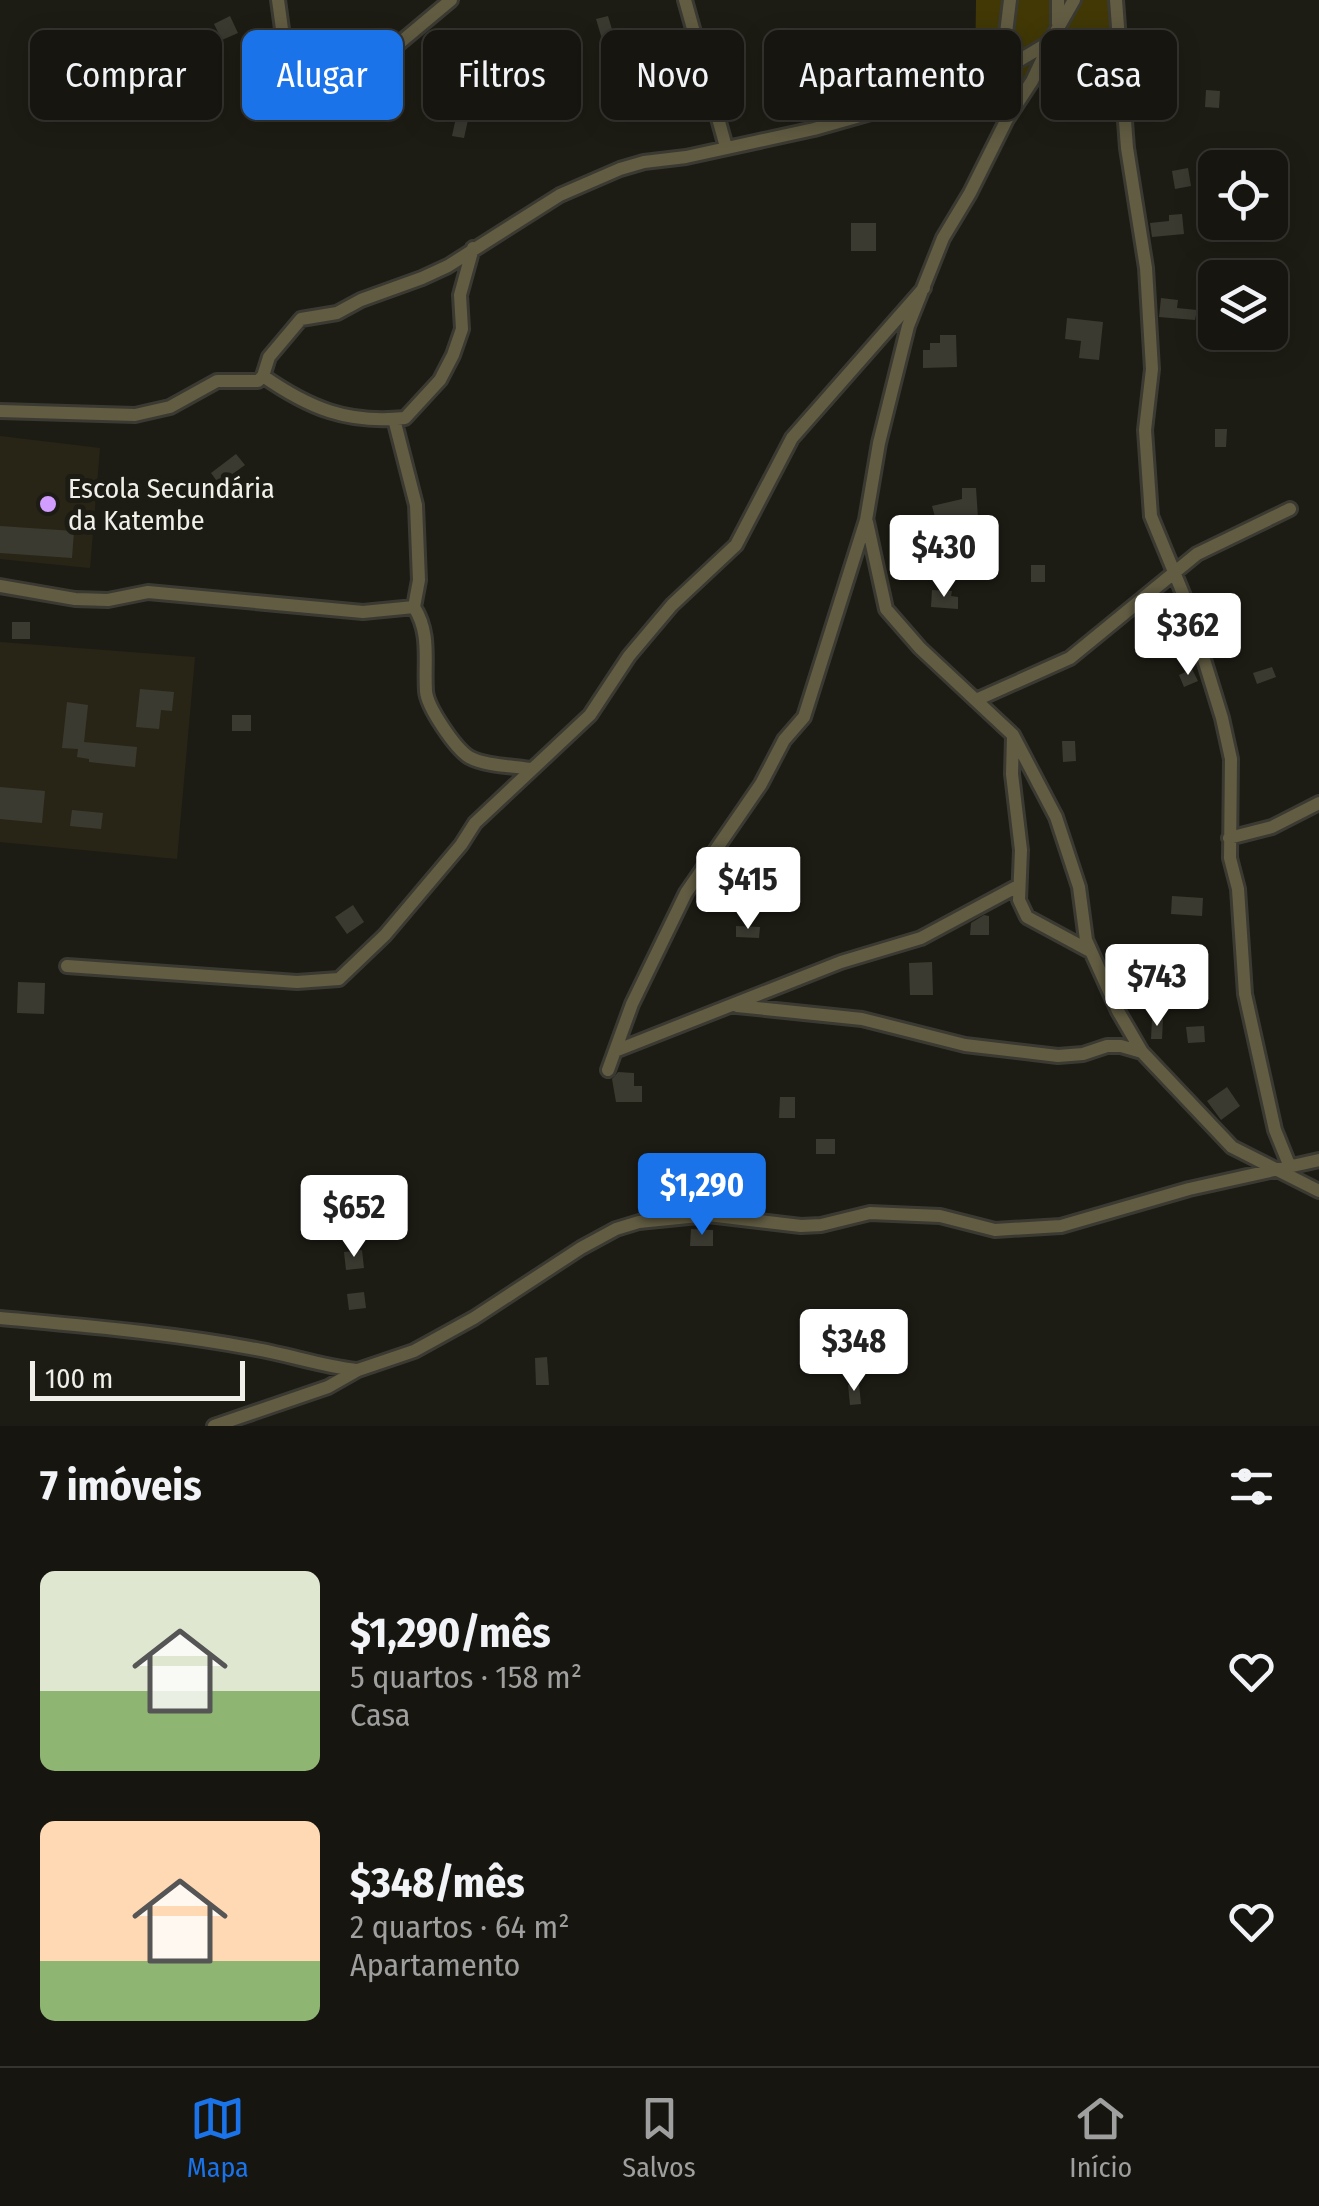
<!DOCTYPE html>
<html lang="pt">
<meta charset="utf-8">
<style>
body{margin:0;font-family:"Fira Sans Condensed",sans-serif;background:#1f1e18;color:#f1f3f6;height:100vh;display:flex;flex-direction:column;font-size:38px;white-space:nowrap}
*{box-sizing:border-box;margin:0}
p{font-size:32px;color:#9e9f9e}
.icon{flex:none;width:55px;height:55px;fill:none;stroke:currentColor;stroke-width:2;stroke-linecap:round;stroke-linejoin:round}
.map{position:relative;height:1426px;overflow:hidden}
.drawer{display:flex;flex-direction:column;background:#16150f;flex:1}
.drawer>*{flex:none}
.top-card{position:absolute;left:30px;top:30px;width:1260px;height:90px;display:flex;gap:20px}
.tools{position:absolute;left:1198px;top:150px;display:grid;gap:20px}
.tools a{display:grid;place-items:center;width:90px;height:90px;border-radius:15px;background:#16150f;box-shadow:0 5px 25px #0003,0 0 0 2px #35342f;font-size:50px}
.scale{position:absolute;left:30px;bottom:25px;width:215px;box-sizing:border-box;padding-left:10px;border:5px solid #f0efe9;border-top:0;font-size:28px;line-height:35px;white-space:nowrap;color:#f0efe9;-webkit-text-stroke:8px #1d1c14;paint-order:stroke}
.price{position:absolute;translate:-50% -85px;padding:0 22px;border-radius:10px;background:#fff;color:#222;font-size:32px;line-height:65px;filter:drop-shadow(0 2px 5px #0008)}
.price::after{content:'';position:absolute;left:50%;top:60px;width:30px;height:22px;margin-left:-15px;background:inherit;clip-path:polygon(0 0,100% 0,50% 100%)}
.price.selected{background:#1a73e8;color:#fff}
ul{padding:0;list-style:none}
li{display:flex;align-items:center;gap:30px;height:250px;padding:0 40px}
li span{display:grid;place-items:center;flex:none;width:280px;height:200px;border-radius:15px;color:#555}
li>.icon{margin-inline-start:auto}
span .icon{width:120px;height:120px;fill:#fffc;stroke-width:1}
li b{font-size:42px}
h2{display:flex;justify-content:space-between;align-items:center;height:120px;padding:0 40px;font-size:42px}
.tag{padding:0 35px;border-radius:15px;background:#16150f;box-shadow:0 5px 25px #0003,0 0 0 2px #35342f;font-size:35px;line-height:90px}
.tag.selected{background:#1a73e8;color:#fff}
.menu{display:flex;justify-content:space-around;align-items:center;height:140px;border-top:2px solid #35342f;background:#16150f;font-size:28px;color:#9e9f9e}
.menu a{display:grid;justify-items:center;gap:5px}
.menu .selected{color:#1a73e8}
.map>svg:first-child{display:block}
</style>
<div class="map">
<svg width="1319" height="1426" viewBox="0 0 1319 1426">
<rect width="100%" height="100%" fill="#1d1c14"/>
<path fill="#282517" d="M0,436L100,448L90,568L0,559Z
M0,642L195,657L177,859L0,842Z"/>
<path fill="#413806" d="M976,0H1113V76L975,80Z"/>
<path fill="#3b3a31" d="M230,16L238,33L222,40L214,24Z
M608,16L614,36L602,39L596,19Z
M1130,40H1147L1148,51L1158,50L1162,61L1144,65L1142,54L1134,56Z
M468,44L470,60L451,63L448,47Z
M654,55L657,71L637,74L634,58Z
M1206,90L1220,91L1219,108L1205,107Z
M458,108L470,111L464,138L452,136Z
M1188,168L1191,186L1175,189L1172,171Z
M1182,214L1184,234L1152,237L1150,223L1169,221V215Z
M851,223H876V251H851Z
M1161,298L1178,300L1177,308L1197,310L1195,320L1159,317Z
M1067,318L1103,322L1099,360L1079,358L1081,341L1065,339Z
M940,335H956L957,367L923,368V350H930V343H940Z
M1215,429H1227L1226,447H1215Z
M236,454L245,465L219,484L211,473Z
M962,488H976L978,518L937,524L932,506L962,499Z
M0,526L74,531L72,558L0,553Z
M1031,565H1045V582H1031Z
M932,590L952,591L951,596L958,597V609L931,607Z
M12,622H30V639H12Z
M1272,667L1276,677L1257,684L1253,673Z
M1192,669L1198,681L1184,687L1179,675Z
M140,689L174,692L172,711L161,710L159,729L136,727Z
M67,702L88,705L84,742L137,747L135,767L89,762V759L77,757L78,749L62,748Z
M232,715H251V731H232Z
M1062,741H1075L1076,761L1063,762Z
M0,787L45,791L42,823L0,819Z
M72,810L103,813L101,829L70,826Z
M1172,896L1203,898L1202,916L1171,914Z
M353,905L364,922L347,934L335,917Z
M984,915L989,916V935H970L971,923Z
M736,926L760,927L759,938L736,937Z
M932,962L933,995H910L909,963Z
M18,982L45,983L44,1014L17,1013Z
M1152,1019H1163L1162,1039H1151Z
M1204,1026L1205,1042L1188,1043L1186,1027Z
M618,1072L634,1073V1086H642V1102H616L612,1079Z
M1227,1087L1240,1106L1221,1120L1207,1101Z
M780,1097H795V1118H779Z
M816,1139H835V1154H816Z
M691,1229L713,1230V1246H690Z
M362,1250L364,1268L346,1270L344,1252Z
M364,1292L366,1308L349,1310L347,1294Z
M547,1357L549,1385H536L535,1358Z
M859,1384L861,1404L850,1405L848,1385Z"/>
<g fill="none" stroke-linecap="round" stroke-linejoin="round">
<defs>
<path id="street" d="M278,0L293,109L354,89L377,71L390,51L451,0
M685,0L726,147
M1058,0V24
M1116,0L1127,148L1146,268L1152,369L1145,430L1151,516L1186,601L1222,718L1231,759L1230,858L1238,889L1245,994L1275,1130L1290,1167
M1002,66L1010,0
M263,376C309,408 347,424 405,418L440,380L453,355L462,329L460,295L473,248
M0,411L135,415L170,407L217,381H258L263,376L269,357L301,319L337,313L361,300L422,278L448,266L560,195L620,169L644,162L686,157L814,129L888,108L1018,61L1050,42L1074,0
M867,522L886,609L920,648L1013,735L1056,817L1079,887L1086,940L1118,1011L1142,1052L1232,1147L1319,1191
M0,586L75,599L108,600L148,592L363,612L414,607L419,580L416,505L394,419
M414,607C431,634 424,660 426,691C427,707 455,748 469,757C485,766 513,766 531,769
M976,700L1070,658L1197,554L1290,509
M1013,737L1012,774L1021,850L1019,900L1027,917L1090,951
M1229,838L1272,827L1319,803
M67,966L297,982L339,979L385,935L461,845L475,823L590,715L629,656L672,605L736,545L792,438L924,288
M737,1006L862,1019L965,1045L1058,1056L1083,1054L1107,1046H1121L1142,1052
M615,1051L841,962L921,938L1018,886
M608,1070L632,1004L686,893L761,784L784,740L804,717L866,520L879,443L908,326L943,238L970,193L1007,119L1032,81L1049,45
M0,1318C86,1326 172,1333 256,1349C290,1355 322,1366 356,1370
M214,1426L328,1387L358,1370L414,1351L474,1318L581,1248L616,1229L639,1222L708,1215L801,1226L821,1225L870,1213L940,1216L995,1230L1061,1226L1189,1189L1319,1160"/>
</defs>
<use href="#street" stroke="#3b3a32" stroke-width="18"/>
<use href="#street" stroke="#615c42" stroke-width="12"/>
</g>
<circle fill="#d19dfe" stroke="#1d1c14" stroke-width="4" cx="48" cy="504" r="10"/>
<g text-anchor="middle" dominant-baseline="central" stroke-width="10" stroke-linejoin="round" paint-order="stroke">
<g font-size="28" fill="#f0efe9" stroke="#1d1c14" text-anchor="start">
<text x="68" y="488">Escola Secundária<tspan x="68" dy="32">da Katembe</tspan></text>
</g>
</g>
</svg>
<div class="tools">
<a><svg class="icon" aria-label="locate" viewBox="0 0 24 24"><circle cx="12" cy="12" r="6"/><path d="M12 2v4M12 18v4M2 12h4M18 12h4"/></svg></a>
<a><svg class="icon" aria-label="layers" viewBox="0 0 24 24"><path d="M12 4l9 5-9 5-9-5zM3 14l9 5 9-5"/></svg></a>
</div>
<div class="scale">100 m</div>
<b class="price" style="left:944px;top:600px">$430</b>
<b class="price" style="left:1188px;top:678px">$362</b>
<b class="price" style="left:748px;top:932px">$415</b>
<b class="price" style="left:1157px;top:1029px">$743</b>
<b class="price selected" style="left:702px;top:1238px">$1,290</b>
<b class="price" style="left:354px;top:1260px">$652</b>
<b class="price" style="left:854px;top:1394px">$348</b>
<div class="top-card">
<a class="tag">Comprar</a>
<a class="tag selected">Alugar</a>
<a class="tag">Filtros</a>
<a class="tag">Novo</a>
<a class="tag">Apartamento</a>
<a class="tag">Casa</a>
</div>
</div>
<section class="drawer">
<h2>7 imóveis<svg class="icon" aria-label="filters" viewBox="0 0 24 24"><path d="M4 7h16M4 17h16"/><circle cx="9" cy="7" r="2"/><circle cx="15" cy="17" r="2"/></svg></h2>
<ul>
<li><span style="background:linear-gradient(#dfe7d0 60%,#8fb573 0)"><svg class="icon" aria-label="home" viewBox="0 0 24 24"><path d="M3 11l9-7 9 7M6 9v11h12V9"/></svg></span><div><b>$1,290/mês</b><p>5 quartos · 158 m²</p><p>Casa</p></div><svg class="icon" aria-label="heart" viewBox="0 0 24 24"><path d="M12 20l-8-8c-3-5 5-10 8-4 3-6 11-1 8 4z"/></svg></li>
<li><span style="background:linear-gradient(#ffd9b3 70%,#8fb573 0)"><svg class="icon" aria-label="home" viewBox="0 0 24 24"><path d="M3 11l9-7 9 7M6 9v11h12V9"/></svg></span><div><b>$348/mês</b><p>2 quartos · 64 m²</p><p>Apartamento</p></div><svg class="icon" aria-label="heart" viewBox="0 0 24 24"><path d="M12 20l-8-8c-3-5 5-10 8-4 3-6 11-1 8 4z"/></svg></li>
</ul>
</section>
<nav class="menu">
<a class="selected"><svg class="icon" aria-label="map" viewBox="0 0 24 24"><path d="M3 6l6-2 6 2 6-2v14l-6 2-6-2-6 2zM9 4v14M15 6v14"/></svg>Mapa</a>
<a><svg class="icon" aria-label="saved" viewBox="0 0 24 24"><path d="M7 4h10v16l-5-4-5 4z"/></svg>Salvos</a>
<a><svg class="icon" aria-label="home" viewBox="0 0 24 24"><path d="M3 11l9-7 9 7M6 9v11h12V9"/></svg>Início</a>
</nav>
